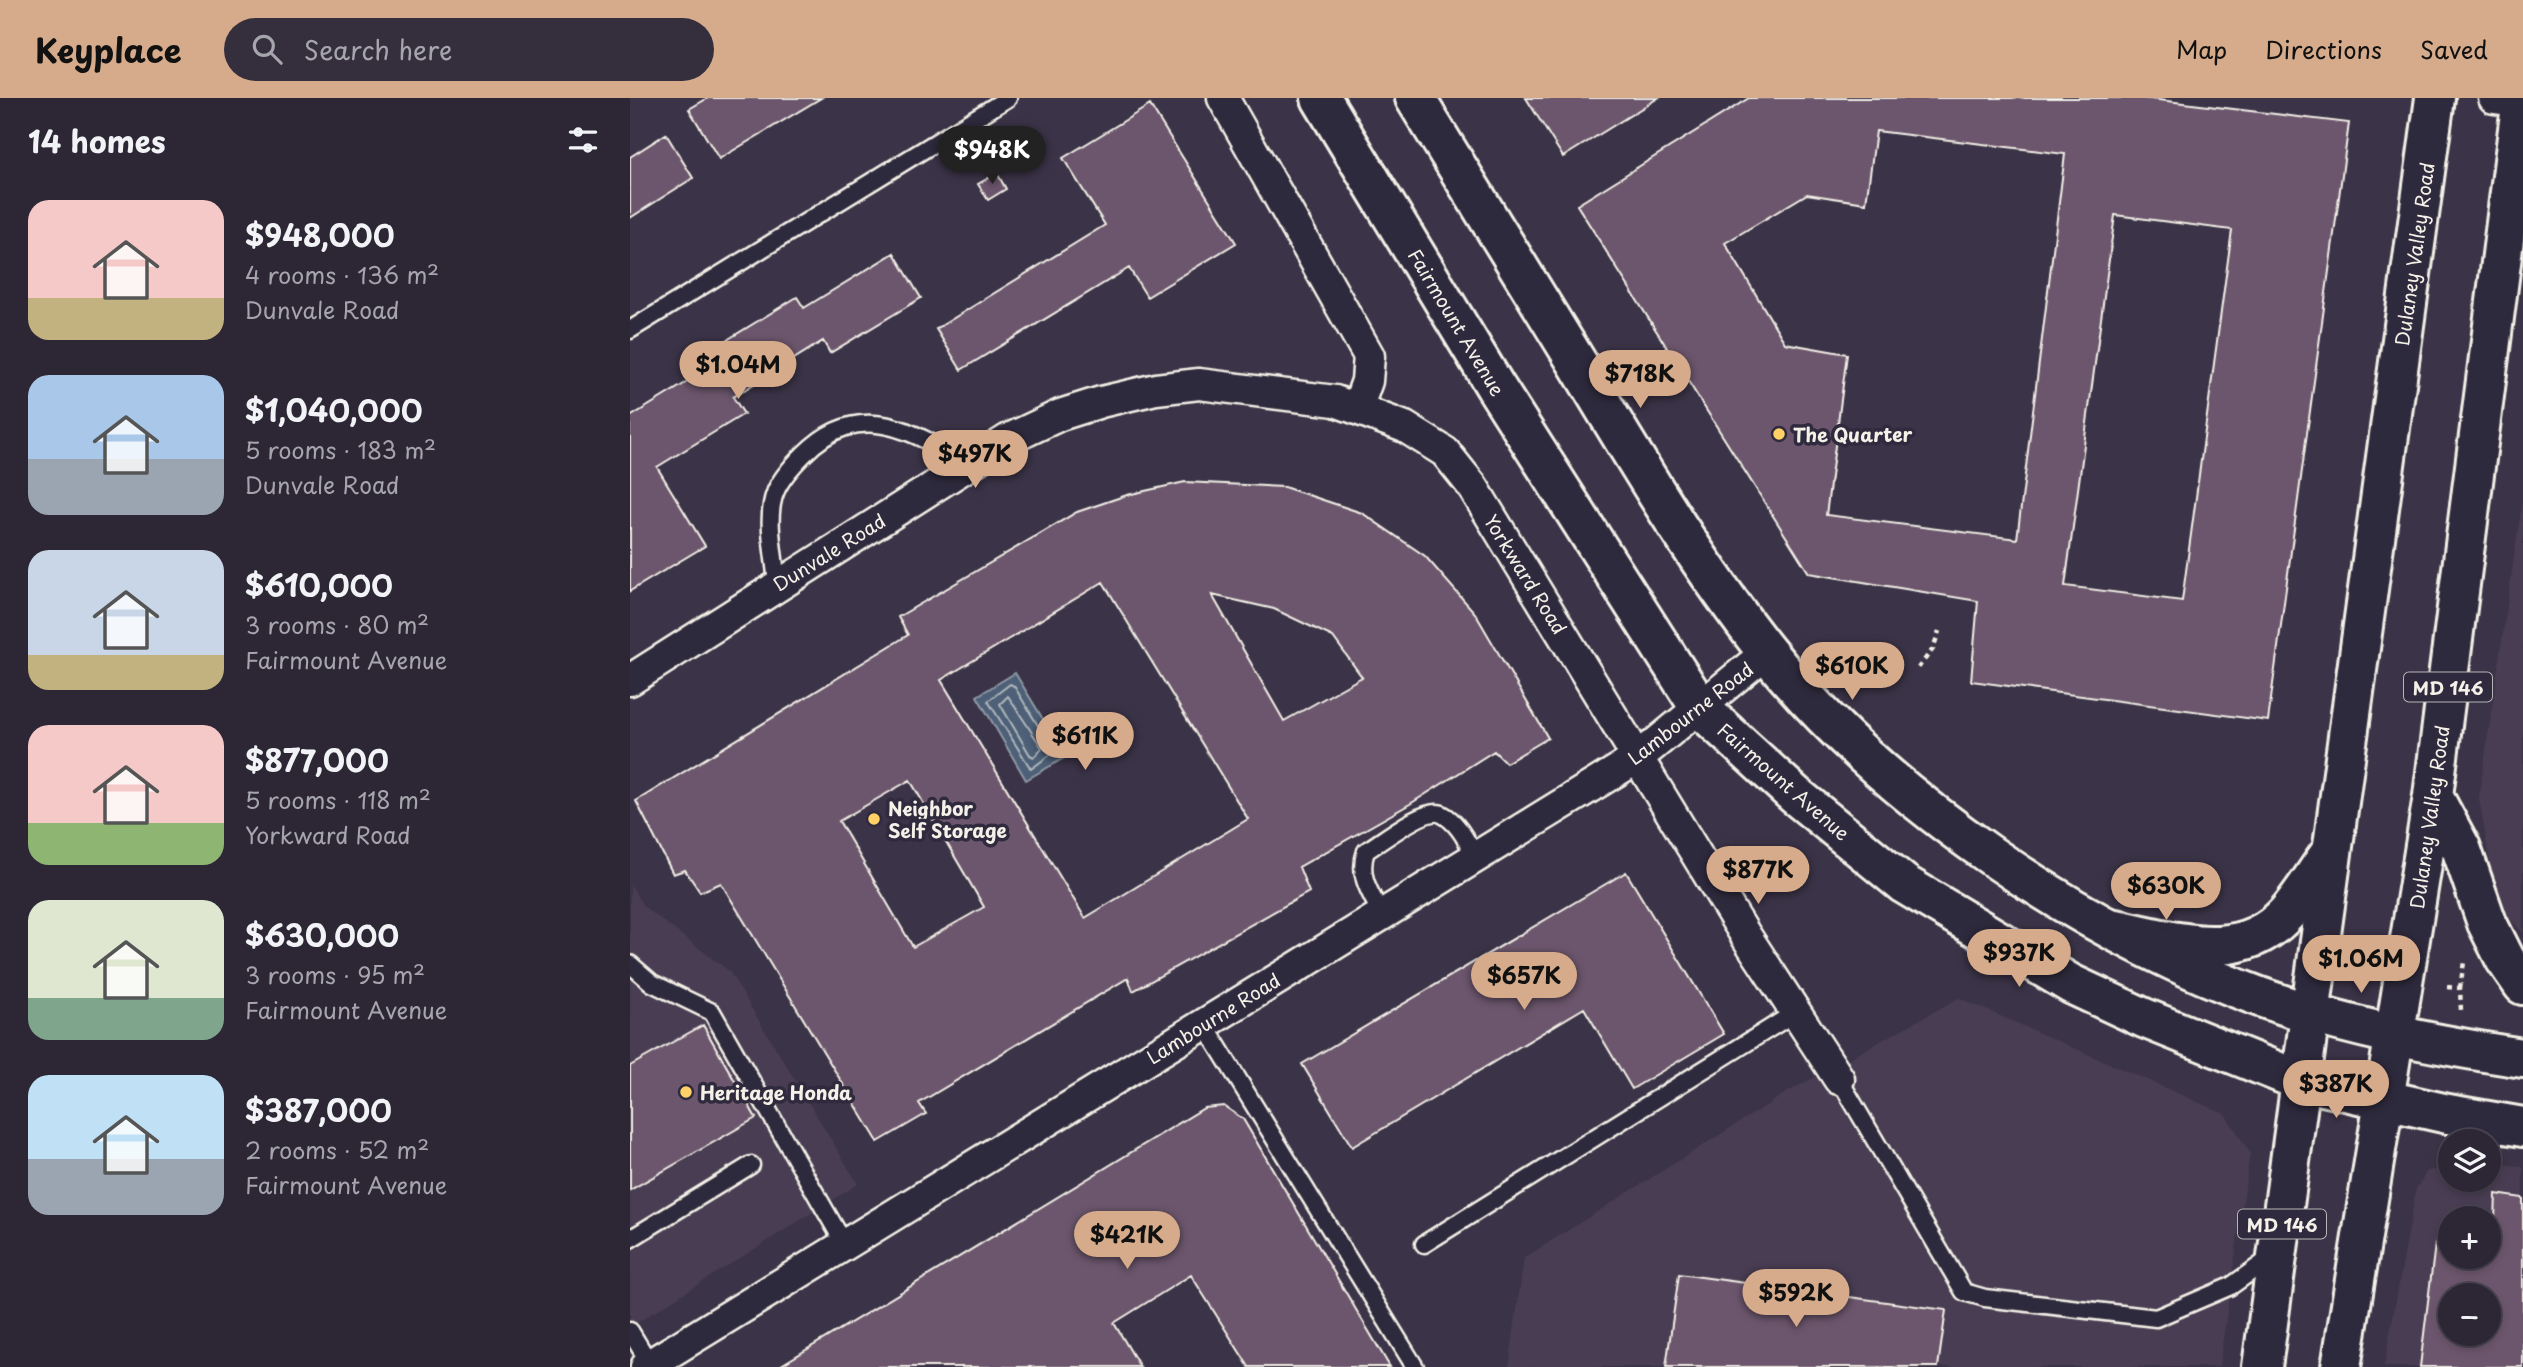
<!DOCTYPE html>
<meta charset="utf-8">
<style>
body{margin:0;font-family:"Playpen Sans",sans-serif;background:#342e3d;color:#f1f3f6;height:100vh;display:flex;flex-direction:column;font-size:26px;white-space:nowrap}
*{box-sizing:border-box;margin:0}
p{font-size:23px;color:#a6a5ad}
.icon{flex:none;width:38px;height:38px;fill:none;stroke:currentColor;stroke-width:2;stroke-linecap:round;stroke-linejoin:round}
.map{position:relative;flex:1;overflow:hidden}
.details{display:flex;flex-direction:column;background:#2c2635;width:630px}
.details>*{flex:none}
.tools{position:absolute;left:1808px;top:1031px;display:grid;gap:14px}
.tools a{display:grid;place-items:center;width:63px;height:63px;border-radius:50%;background:#2c2635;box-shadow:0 4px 10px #0003,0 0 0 2px #484350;font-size:35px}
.price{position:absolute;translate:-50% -60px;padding:0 16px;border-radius:24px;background:#d6ab8b;color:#111;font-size:23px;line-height:46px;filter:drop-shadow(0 2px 4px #0008)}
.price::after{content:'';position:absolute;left:50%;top:42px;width:21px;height:16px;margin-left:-10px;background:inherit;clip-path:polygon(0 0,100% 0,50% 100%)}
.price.current{background:#222;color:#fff}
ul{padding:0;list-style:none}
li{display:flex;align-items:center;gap:21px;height:175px;padding:0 28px}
li span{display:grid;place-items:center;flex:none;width:196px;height:140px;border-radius:21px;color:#555}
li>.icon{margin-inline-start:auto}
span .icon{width:84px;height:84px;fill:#fffc;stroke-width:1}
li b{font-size:30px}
h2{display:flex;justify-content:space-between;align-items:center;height:84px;padding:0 28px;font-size:30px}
header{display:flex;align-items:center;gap:42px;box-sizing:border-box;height:98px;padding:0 35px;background:#d6ab8b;color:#111}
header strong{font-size:33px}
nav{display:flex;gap:38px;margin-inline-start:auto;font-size:24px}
.search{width:490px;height:63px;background:#342e3d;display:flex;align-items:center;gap:18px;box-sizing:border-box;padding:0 24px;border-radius:38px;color:#a6a5ad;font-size:26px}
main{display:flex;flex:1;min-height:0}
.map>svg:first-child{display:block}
</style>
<header>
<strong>Keyplace</strong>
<div class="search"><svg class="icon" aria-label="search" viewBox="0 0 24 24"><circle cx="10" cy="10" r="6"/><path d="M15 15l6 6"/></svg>Search here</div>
<nav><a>Map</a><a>Directions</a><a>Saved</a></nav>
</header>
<main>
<section class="details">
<h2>14 homes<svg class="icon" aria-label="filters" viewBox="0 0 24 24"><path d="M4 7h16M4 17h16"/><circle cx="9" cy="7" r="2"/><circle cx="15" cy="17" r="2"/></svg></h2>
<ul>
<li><span style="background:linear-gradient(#f6c9c9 70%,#c2b280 0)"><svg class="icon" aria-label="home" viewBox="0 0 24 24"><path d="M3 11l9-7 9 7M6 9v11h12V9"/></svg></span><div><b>$948,000</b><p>4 rooms · 136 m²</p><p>Dunvale Road</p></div></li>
<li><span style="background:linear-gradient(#a9c7e8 60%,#9aa5b1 0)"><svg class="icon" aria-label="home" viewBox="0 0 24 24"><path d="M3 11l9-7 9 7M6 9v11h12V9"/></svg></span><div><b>$1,040,000</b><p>5 rooms · 183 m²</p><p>Dunvale Road</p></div></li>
<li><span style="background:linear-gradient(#c9d6e8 75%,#c2b280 0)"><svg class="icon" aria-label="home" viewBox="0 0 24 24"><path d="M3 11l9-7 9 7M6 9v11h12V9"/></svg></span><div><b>$610,000</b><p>3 rooms · 80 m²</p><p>Fairmount Avenue</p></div></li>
<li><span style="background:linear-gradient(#f6c9c9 70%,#8fb573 0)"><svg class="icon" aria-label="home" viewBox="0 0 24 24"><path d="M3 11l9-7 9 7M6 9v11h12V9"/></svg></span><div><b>$877,000</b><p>5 rooms · 118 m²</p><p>Yorkward Road</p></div></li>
<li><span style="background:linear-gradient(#dfe7d0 70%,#7fa58c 0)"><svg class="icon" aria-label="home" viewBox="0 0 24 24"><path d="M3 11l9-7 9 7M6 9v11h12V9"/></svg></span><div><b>$630,000</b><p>3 rooms · 95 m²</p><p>Fairmount Avenue</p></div></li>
<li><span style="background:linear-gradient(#bfe0f5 60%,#9aa5b1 0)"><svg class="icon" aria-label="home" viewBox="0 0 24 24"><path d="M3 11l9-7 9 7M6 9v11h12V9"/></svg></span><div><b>$387,000</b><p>2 rooms · 52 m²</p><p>Fairmount Avenue</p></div></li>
</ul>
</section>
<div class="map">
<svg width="1893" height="1269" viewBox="0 0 1893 1269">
<rect width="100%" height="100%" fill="#3b3347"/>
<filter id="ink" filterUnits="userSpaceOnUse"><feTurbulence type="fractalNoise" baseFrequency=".0143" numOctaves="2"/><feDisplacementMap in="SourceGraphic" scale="14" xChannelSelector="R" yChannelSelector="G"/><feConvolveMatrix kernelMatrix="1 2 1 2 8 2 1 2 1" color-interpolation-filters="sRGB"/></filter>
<g filter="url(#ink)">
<path fill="#4a3e52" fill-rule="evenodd" d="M1893,398V835L1876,816L1861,771L1849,700Z
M0,786L13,808L99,873L228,1086L0,1229Z
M1329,900L1595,1016L1620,1055L1589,1269H879L894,1160L1156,995Z
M1859,1064L1893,1069V1269H1754L1786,1091L1797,1073L1820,1069V1082H1858ZM1820,1120H1858V1158H1820ZM1820,1197H1858V1236H1820Z"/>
<path fill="#4d6078" stroke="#909aa5" stroke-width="2" d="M385,575L436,659L396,682L347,598Z"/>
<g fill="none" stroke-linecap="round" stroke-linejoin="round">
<path stroke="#b1b7bb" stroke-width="2" d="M380,586L384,588L424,654L401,671L358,603Z
M378,598L412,650L404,659L400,657L370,606Z"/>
</g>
<path fill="#6c576d" stroke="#f4f1e8" stroke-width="2" fill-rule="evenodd" d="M78,0H191L89,61L59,11Z
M896,0H1028L933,59Z
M1119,0H1512L1719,25L1638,623L1341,583L1348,503L1179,475L947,107ZM1246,33L1435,56L1387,441L1196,417L1217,256L1155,245L1095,145L1177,96L1236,105ZM1485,117L1602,132L1552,503L1435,488Z
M520,7L606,145L517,199L499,170L331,272L306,231L475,127L433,60Z
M36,36L63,80L0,120V59Z
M367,75L376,91L358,102L348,86Z
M264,155L291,200L200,255L193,243L103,299L114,316L27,369L75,448L0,493V319L82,269L74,256L167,199L174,210Z
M555,384L654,389L732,415L795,458L845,515L918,640L876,665L864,653L780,706L669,769L679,794L503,893L498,880L289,1005L296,1016L248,1044L91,785L70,794L55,772L43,776L6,703L278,537L268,519L447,414L497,397ZM473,484L618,721L455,820L311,582ZM582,497L644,511L703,539L732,579L654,623ZM280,682L354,809L283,849L209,723Z
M996,774L1094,936L1002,991L954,910L722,1049L672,966Z
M73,927L126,1020L0,1092V968Z
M594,1008L613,1021L760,1269H619L561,1177L484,1225L510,1269H148L574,1010Z
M1866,1096L1893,1100V1269H1790L1805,1146L1820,1149V1158H1858V1127L1865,1122ZM1820,1197H1858V1236H1820Z
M1049,1176L1316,1212L1308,1269H1036Z"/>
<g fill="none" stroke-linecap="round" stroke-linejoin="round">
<defs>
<path id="service" d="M0,232L378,0
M147,486C145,459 135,421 145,395C150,381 163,367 174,356C229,300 283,332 338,367
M752,817C741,796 727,778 736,753C751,744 796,708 812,716C828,724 837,744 846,759
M0,866L22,885L82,914L215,1147
M574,926L785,1269
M1209,981L1334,1194L1355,1200L1526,1220L1601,1188L1643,1158
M0,1141L121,1067
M794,1146L1166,914
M0,1233L20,1266"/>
<path id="minor" d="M593,0L739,258L737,283L727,311L775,329L815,354L843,389L1116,838L1209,981
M1864,0L1893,4
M0,582L379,341L430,317L471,304L526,291L569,286L705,303L727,311
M16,1269L1009,659L1137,554"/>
<path id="secondary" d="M691,0L865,288L1070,610L1165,697L1274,786L1441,886L1514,920L1671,983L1818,1016L1893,1029
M785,0C838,88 893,175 946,263C1006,362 1064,462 1136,553C1255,702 1452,834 1630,899C1714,929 1805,947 1893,960"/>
<path id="primary" d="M1803,698L1831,750L1857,825L1875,861L1893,887
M1480,830C1541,841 1608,869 1657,815C1673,797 1686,774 1701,754
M1632,1269L1805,0
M1711,1269L1803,698L1892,0"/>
</defs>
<use href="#service" stroke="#f4f1e8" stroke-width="21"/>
<use href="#minor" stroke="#f4f1e8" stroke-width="35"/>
<use href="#secondary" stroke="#f4f1e8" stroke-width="44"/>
<use href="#primary" stroke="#f4f1e8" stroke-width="44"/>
<path stroke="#f4f1e8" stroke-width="4.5" stroke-dasharray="5 5" stroke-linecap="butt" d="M1288,570L1303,551L1309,533
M1817,889L1830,890L1831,913
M1830,890L1834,864"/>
<use href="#service" stroke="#2f2a3d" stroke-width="16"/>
<use href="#minor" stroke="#2f2a3d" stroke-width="30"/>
<use href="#secondary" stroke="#2f2a3d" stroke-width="38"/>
<use href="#primary" stroke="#2f2a3d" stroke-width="38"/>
</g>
</g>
<g fill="#ffd166" stroke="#2f2a3d" stroke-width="2.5">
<circle cx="1149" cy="336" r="7"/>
<circle cx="244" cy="721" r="7"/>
<circle cx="56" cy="994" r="7"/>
</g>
<g text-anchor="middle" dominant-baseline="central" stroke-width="7" stroke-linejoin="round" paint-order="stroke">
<g fill="#2f2a3d" stroke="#b9b5b5" stroke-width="2">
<rect x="1774" y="574.5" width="88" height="29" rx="5"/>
<rect x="1608" y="1111.5" width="88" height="29" rx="5"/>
</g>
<g font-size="18" font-weight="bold" fill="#f4f1e8">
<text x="1818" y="589">MD 146</text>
<text x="1652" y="1126">MD 146</text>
</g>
<g font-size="19" fill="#f4f1e8" stroke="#2f2a3d">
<text transform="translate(1784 156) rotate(-82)">Dulaney Valley Road</text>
<text transform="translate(827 224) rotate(59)">Fairmount Avenue</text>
<text transform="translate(199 454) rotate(-32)">Dunvale Road</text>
<text transform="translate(896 476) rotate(58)">Yorkward Road</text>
<text transform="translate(1060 615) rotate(-38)">Lambourne Road</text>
<text transform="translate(1154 683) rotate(41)">Fairmount Avenue</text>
<text transform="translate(1799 719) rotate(-82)">Dulaney Valley Road</text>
<text transform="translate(583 920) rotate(-32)">Lambourne Road</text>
</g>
<g font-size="19" font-weight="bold" fill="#f4f1e8" stroke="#2f2a3d" text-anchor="start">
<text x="1163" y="336">The Quarter</text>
<text x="258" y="710">Neighbor<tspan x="258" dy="22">Self Storage</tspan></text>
<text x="70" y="994">Heritage Honda</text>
</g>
</g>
</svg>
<div class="tools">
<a><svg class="icon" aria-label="layers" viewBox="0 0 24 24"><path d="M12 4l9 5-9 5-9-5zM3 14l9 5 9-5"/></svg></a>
<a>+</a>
<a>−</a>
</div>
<b class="price current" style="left:362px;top:88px">$948K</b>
<b class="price" style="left:108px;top:303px">$1.04M</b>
<b class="price" style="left:1010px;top:312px">$718K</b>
<b class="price" style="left:345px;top:392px">$497K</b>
<b class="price" style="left:1222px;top:604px">$610K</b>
<b class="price" style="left:455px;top:674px">$611K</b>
<b class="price" style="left:1128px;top:808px">$877K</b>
<b class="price" style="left:1536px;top:824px">$630K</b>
<b class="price" style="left:1389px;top:891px">$937K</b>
<b class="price" style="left:1731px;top:897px">$1.06M</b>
<b class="price" style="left:894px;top:914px">$657K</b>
<b class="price" style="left:1706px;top:1022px">$387K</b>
<b class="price" style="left:497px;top:1173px">$421K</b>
<b class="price" style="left:1166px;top:1231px">$592K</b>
</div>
</main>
